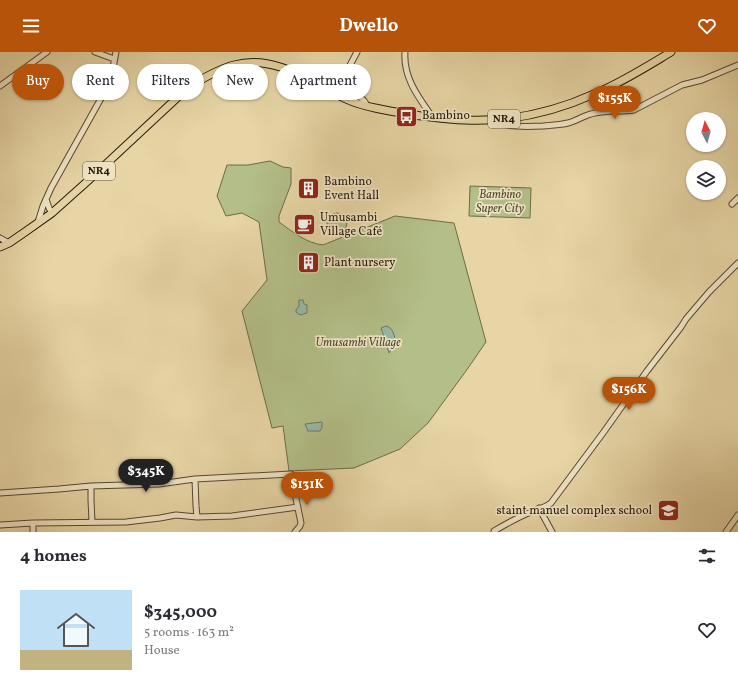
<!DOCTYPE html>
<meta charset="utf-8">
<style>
body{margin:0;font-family:Vollkorn,serif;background:#f2f2f3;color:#2b2b33;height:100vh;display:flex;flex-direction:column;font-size:15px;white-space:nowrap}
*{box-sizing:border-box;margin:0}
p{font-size:13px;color:#7c7c81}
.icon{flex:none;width:22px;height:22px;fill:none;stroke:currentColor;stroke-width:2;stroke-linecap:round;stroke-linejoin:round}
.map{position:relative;height:480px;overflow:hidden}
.sheet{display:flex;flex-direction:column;background:#fff;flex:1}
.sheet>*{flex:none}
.top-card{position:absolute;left:12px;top:12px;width:400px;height:36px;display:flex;gap:8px}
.needle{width:26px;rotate:354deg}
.buttons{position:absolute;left:686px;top:60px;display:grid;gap:8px}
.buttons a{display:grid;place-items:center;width:40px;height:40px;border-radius:50%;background:#fff;box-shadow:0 1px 3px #0004;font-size:20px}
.price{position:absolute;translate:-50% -34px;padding:0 9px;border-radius:14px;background:#b45309;color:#fff;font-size:13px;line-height:26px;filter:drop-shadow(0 1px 2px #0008)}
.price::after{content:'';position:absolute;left:50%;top:24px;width:12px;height:9px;margin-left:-6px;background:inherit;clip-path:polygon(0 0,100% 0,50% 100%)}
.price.on{background:#222;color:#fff}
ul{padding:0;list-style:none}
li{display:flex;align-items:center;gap:12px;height:100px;padding:0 20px}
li+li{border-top:1px solid #e1e1e2}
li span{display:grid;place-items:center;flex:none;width:112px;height:80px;border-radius:0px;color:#555}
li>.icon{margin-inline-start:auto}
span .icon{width:48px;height:48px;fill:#fffc;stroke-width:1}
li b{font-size:17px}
h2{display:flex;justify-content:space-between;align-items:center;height:48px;padding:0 20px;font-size:17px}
.chip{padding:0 14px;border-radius:18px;background:#fff;box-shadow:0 1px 3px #0004;font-size:14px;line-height:36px}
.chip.on{background:#b45309;color:#fff}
header{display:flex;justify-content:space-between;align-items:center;height:52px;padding:0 20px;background:#b45309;color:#fff;font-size:18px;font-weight:700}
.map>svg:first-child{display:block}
</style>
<header><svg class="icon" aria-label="menu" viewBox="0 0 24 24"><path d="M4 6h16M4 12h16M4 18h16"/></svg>Dwello<svg class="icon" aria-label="heart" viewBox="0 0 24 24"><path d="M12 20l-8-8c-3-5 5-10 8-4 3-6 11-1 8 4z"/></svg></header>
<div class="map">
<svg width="738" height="480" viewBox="0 0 738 480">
<rect width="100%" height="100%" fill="#e7d5a5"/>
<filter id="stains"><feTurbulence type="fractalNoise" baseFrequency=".005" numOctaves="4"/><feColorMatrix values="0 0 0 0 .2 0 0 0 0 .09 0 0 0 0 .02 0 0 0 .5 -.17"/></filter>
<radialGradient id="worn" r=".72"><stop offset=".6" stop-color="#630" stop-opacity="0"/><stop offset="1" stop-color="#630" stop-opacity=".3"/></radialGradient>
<path fill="#b3be88" stroke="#6d6c48" d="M270,109L283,115L291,116V132L279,164V170C293,180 306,191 323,193L395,164L454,171L486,290L466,319L428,371L400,397L354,416L289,419L283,374L272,376L242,259L267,228L259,170L242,161L226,164L217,144L227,113H248Z
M470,134L531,136L530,166L469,164Z
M327 171a10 10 0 1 1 20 0a10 10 0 1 1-20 0Z"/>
<path fill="#97b9a6" stroke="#6a7967" d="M299,248H303L304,252L307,253V261L300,263L296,260V258L299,254Z
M386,274C392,275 394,282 395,287L391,295V298L389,301L381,276Z
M322,370V376L320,379H308L305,372Z"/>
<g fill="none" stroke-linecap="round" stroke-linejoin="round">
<defs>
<path id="minor" d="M95,0L114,7
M357,0L339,34C348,42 362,41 367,54
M405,0C403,26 419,46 433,66
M0,34L47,0
M490,69C509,75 524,75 543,74C551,73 560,73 568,71C576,69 583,64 591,62C605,58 620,60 634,58L682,33L702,28L738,13
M46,147L49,156L52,161
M732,152L738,146
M38,170L43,154L51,136L104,41L112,21L116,0
M0,186L9,191
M195,427L196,454L197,465
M91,434V448L92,470
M0,441L59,437L91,434L159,432L195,427L291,422L301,471L300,474L295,480
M539,456L552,480
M0,473L33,471L126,470L160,466L176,463L197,465L232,464L298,455
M33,480V471
M494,480V479C506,472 518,465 531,460C538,457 545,456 551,451L603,381L647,319L681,275L686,267L709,240L738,211
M726,480L738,463"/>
<path id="highway" d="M190,34C204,26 218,17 234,13C276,2 310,30 346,47C355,51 365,54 375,56C388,59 401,61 414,63C431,65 448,68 465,68C509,70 554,60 594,42C621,31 646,15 671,0
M0,195L9,191L25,180L52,161L90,127L193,31"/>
</defs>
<use href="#minor" stroke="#574930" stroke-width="7"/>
<use href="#highway" stroke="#271a09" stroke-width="9"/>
<use href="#minor" stroke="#efe4c4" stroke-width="5"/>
<use href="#highway" stroke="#e7d5a5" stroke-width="7"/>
</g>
<defs>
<symbol id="bus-square" viewBox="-11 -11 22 22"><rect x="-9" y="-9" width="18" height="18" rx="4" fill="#8f2418" stroke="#efe4c4"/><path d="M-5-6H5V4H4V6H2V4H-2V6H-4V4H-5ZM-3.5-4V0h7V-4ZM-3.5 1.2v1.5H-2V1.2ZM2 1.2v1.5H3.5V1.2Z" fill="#fff"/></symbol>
<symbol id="building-square" viewBox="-11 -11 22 22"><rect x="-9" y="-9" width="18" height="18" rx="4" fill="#8f2418" stroke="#efe4c4"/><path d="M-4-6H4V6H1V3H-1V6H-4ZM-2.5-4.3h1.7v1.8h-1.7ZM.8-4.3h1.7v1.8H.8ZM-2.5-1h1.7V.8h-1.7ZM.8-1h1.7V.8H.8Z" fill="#fff"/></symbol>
<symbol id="cafe-square" viewBox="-11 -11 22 22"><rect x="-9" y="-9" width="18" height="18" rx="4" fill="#8f2418" stroke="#efe4c4"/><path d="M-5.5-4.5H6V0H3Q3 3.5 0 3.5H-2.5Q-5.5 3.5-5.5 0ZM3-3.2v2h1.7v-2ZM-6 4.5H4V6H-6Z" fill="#fff"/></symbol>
<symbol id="school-square" viewBox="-11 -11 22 22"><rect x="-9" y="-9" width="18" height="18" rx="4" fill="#8f2418" stroke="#efe4c4"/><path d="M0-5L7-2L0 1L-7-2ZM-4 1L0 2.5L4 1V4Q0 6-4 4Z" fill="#fff"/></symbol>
</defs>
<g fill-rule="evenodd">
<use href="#bus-square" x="394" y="52" width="25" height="25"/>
<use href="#building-square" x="296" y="124" width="25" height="25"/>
<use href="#cafe-square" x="292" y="160" width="25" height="25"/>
<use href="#building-square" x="296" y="198" width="25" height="25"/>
<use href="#school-square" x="656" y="446" width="25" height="25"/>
</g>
<g text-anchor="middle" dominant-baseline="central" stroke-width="3.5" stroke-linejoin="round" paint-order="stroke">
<g fill="#efe4c4" stroke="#635741" stroke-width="1">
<rect x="488" y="58" width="32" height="18" rx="3"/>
<rect x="83" y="110" width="32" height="18" rx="3"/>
</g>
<g font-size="11" font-weight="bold" fill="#271a09">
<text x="504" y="67">NR4</text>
<text x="99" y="119">NR4</text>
</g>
<g font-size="12" fill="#271a09" stroke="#efe4c4" text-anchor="start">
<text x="422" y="64">Bambino</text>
<text x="324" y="130">Bambino<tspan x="324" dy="14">Event Hall</tspan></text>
<text x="320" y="166">Umusambi<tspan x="320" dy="14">Village Café</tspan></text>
<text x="324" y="211">Plant nursery</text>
<text x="652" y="459" text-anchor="end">staint manuel complex school</text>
</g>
<g font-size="12" font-style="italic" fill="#514b2f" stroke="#efe4c4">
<text x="500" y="143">Bambino<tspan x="500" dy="14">Super City</tspan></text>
<text x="358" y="291">Umusambi Village</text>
</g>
</g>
<rect width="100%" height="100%" filter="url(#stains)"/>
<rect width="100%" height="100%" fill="url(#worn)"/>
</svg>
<div class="buttons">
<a><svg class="needle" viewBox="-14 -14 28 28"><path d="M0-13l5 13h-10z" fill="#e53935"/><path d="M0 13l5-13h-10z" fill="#7c7c81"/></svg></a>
<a><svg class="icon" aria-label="layers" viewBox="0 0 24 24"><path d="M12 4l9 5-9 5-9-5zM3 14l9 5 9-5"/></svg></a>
</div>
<b class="price" style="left:615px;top:68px">$155K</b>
<b class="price" style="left:629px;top:359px">$156K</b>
<b class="price on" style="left:146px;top:441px">$345K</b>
<b class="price" style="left:307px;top:454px">$131K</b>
<div class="top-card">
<a class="chip on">Buy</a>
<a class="chip">Rent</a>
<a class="chip">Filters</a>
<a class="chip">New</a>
<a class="chip">Apartment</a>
</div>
</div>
<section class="sheet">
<h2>4 homes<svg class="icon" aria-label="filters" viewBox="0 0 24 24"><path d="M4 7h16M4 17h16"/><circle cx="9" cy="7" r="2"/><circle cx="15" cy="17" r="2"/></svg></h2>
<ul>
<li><span style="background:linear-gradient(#bfe0f5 75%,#c2b280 0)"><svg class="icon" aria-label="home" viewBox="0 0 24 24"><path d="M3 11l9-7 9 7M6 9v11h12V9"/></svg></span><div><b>$345,000</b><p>5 rooms · 163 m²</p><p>House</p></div><svg class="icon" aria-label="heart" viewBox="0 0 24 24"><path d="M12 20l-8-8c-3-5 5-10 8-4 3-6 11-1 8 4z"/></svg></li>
</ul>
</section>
